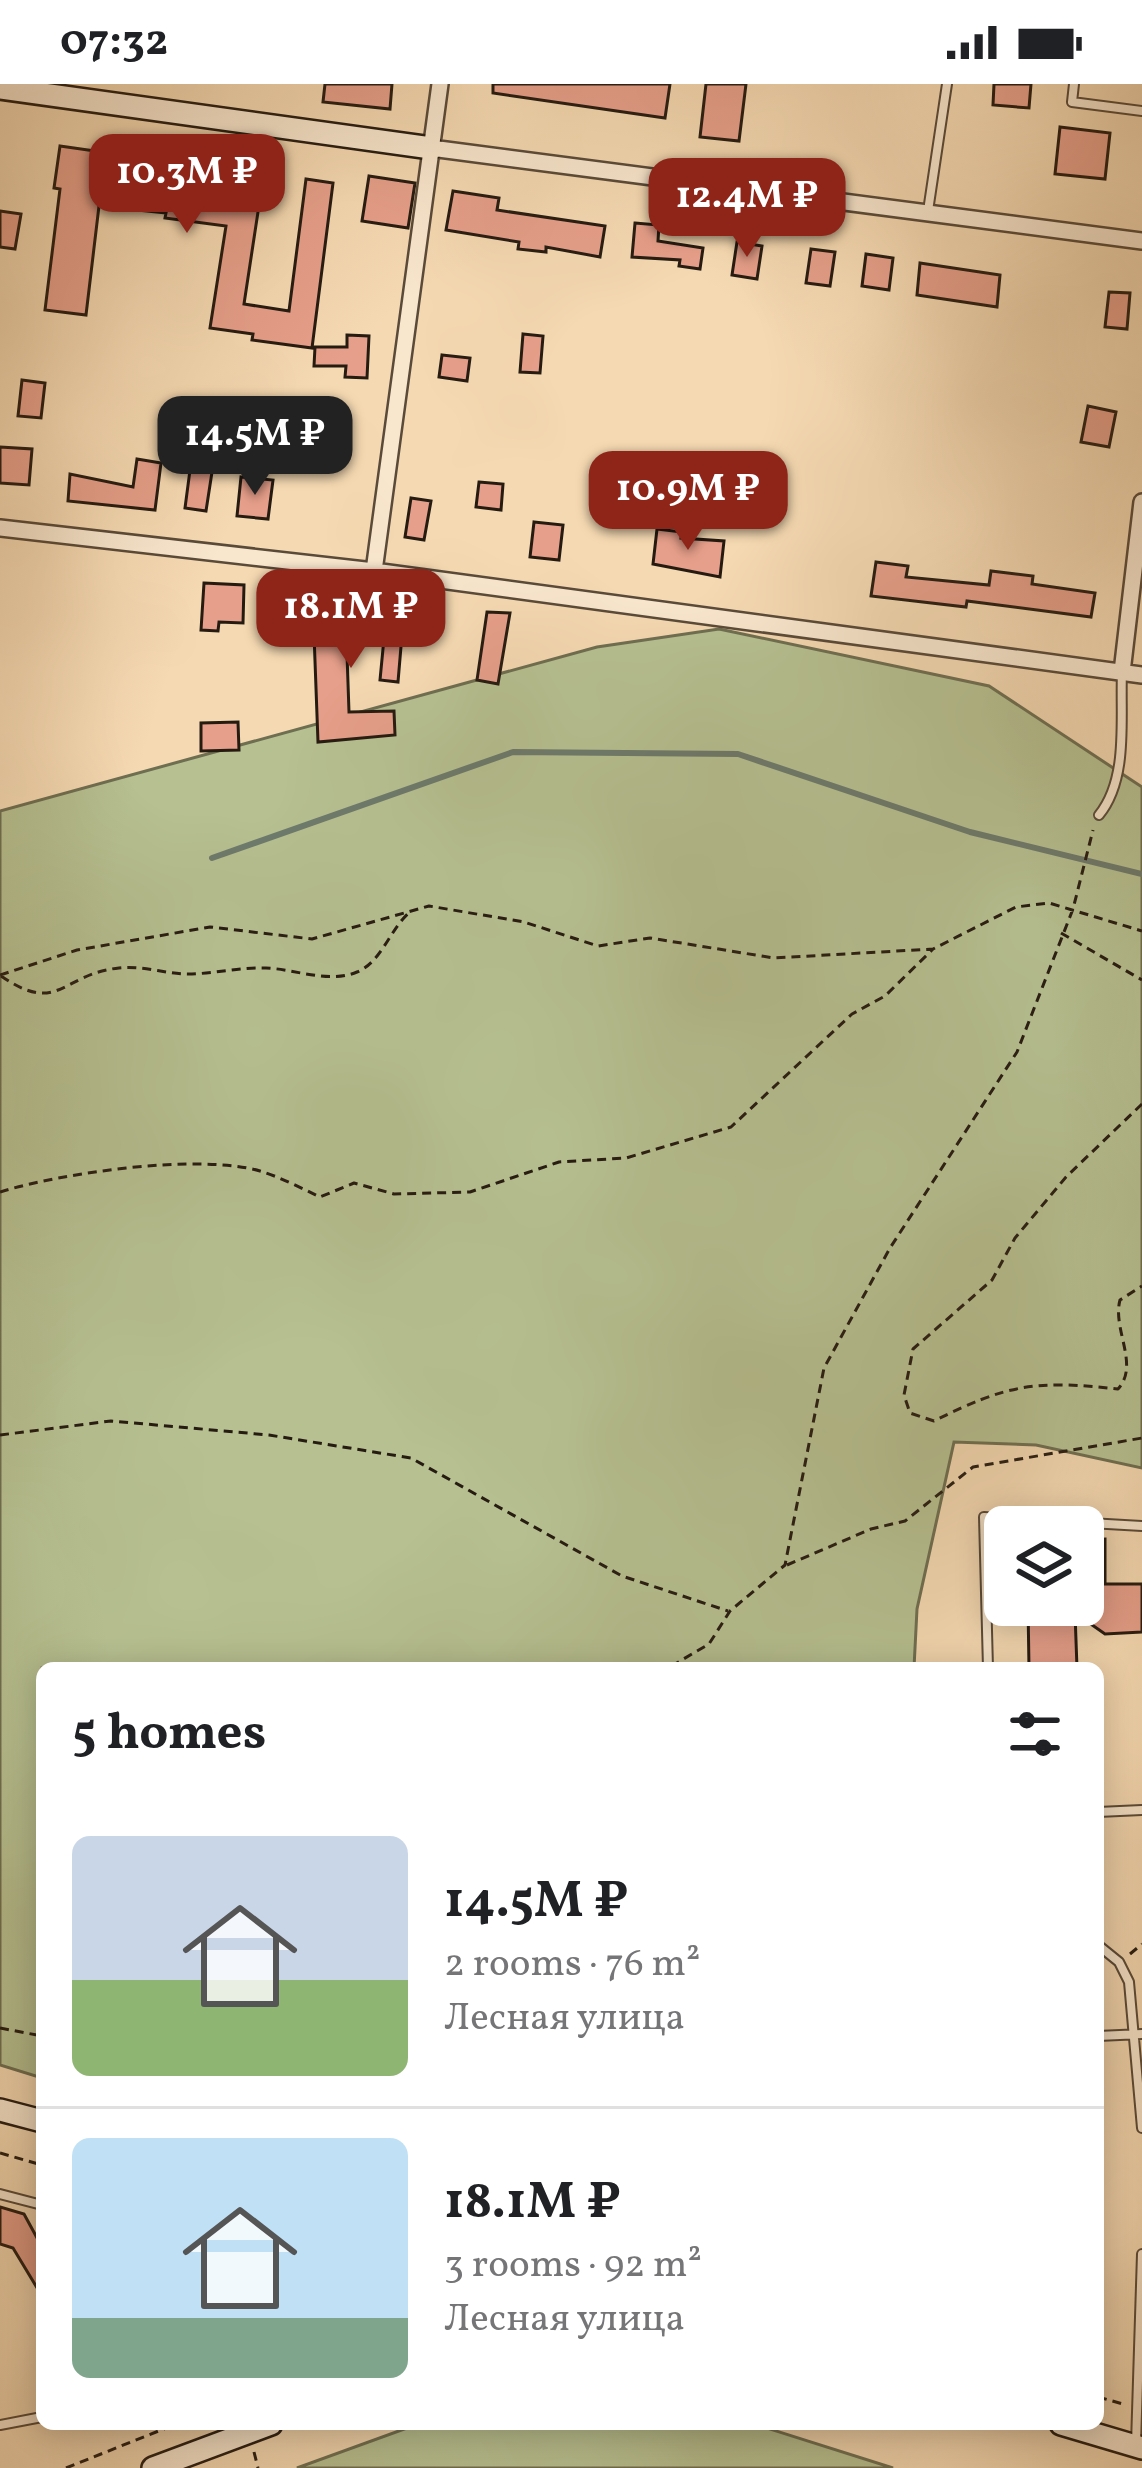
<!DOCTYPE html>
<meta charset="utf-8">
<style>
body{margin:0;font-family:Vollkorn,serif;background:#f6f6f6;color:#202124;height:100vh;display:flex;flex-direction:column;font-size:45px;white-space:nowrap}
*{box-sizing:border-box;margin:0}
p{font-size:39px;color:#757577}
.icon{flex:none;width:66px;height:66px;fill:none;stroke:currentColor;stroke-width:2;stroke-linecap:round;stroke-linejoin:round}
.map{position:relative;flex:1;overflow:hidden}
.drawer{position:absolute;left:36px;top:1578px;width:1068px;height:768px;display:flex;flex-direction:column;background:#fff;border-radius:18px;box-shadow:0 6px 30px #0003}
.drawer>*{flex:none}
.fabs{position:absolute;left:984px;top:1422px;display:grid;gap:24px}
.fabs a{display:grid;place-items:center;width:120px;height:120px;border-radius:18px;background:#fff;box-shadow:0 6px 30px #0003;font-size:60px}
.price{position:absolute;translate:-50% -102px;padding:0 27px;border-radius:24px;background:#8f2418;color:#fff;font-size:39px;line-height:78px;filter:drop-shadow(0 3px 6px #0008)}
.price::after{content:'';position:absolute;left:50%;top:72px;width:36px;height:27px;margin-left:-18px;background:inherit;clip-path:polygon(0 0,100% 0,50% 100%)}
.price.on{background:#222;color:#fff}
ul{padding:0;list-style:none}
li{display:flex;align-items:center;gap:36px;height:300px;padding:0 36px}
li+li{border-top:3px solid #e0e0e0}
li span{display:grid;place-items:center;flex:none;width:336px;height:240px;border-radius:18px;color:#555}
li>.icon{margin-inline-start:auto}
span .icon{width:144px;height:144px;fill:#fffc;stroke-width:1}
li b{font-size:51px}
h2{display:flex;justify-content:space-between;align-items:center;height:144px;padding:0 36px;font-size:51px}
.status{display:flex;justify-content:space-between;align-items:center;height:84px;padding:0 60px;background:#fff;direction:ltr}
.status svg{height:33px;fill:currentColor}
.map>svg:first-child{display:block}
</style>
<div class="status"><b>07:32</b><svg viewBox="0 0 49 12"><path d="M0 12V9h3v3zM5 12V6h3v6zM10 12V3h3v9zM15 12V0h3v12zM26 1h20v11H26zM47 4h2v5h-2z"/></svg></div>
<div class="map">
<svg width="1142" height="2384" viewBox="0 0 1142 2384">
<rect width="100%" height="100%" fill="#f5d9b2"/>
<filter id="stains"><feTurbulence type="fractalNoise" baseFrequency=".00167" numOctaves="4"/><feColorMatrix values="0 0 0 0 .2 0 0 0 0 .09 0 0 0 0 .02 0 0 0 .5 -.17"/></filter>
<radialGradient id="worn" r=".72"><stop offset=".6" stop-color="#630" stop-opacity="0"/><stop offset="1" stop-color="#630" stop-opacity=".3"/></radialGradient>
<path fill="#b6c091" stroke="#6e6e51" stroke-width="3" d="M719,545L989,602L1142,703V1384L1036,1361L954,1358L917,1525L914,1584H42V1994L0,1981V727L597,563Z
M418,2340H754L893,2384H297Z"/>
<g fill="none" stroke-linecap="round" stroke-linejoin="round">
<path stroke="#6d7a6c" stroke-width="6" d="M212,774L513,668L738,670L970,748L1142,790"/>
</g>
<path fill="#e69f8a" stroke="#261b11" stroke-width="3" d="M325,0H392L390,25L323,18Z
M493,0H670L665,34L493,9Z
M706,0H746L739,57L700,53Z
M994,0H1031L1029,24L993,21Z
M1060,43L1110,49L1105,95L1055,90Z
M60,62L102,68L100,78L172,85L173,79L263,95L244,220L289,227L306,95L333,99L312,264L252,256L253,250L210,244L226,142L165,134L166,129L99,122L86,231L45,226L60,105L54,104Z
M369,92L415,99L408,144L362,137Z
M453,107L499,114L497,126L605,142L600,173L546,163V168L518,165L519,158L446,146Z
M0,127L21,130L15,165L0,163Z
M635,139L659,141L658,157L703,164L700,185L679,182L680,176L632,173Z
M737,158L762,162L757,195L732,191Z
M811,165L835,168L830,202L806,199Z
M866,170L893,174L889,206L862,202Z
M920,179L1000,191L997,223L917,211Z
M1109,208L1130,209L1127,245L1105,243Z
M523,250L543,252L540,289L520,288Z
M347,251L369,252L367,294L345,293L346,282H314L315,263H347Z
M442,271L470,274L467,297L439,293Z
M22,296L45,299L41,334L18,332Z
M1088,322L1116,328L1109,363L1081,358Z
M0,363L32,365L29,401L0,399Z
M137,375L161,379L155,426L68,417L70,390L133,403Z
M190,386L212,388L206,427L185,424Z
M241,393L273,396L268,435L237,432Z
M479,398L503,400L501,426L476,423Z
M411,414L431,417L424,456L405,453Z
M534,438L563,441L559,476L530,473Z
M657,445L682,448L681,454L724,457L720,493L653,480Z
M876,478L908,482L906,493L989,501L991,487L1033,492L1032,500L1095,509L1091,533L967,517L966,523L871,512Z
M204,499L244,501L243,539L219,538L218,547L201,546Z
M349,522L404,527L398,598L380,596L385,544L346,541L349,628L394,627L395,651L318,658L313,523Z
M487,528L510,529L498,600L477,596Z
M238,638L239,666L201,667V639Z
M1105,1455V1500H1142V1548L1105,1550L1075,1529L1077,1584H1029L1028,1521H1083V1456Z
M0,2123L24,2130L42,2163V2212L13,2164L0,2160Z"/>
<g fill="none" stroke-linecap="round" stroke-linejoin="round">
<defs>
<path id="lane" d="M1074,0L1072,18L1142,27
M928,127L947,0
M1099,731C1129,694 1120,634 1122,588
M988,1584L984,1433L1142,1442
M1098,1728L1142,1726
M1098,1861L1119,1878L1129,1898L1142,2044
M1098,1952L1142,1950
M0,2110L42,2121
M0,2341L42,2333
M1136,2360L1142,2170"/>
<path id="street" d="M431,64L1142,157
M0,444L374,487L1142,591
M374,487L440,0
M1122,588L1142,418"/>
<path id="secondary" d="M0,4L431,64
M0,2026L42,2037
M1061,2340L1142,2364
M153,2384L271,2340"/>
</defs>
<use href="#lane" stroke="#5a4a39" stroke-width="12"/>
<use href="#street" stroke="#5a4a39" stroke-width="20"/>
<use href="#secondary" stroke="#261b11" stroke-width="26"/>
<path stroke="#261b11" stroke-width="3" stroke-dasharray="9 6" stroke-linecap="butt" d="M1061,849L1142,896
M0,891L77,866L210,843L312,855L429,822L524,838L598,862L650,854L774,874L933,865L1016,823L1049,819L1142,847
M1,892C59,932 61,890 119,884C143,881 168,891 192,890C217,889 242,883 266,884C295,885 329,900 357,888C382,878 390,844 411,827
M1142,1020L1066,1093L1015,1154L992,1196L913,1265L904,1311L910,1329L934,1337C1008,1300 1035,1296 1118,1305C1140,1281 1112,1245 1120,1216L1142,1202
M0,1108C61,1089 199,1069 260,1087C280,1093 301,1104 320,1113L354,1099L394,1110L470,1108L559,1078L626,1074L731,1043L852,930L885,912L933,865
M0,1351L111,1337L269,1351L411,1374L622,1492L728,1527
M787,1481L871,1445L905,1437L973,1383L1142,1354
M656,1584L675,1580L709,1560L730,1527L785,1481L824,1284L890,1164L1017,968L1073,825L1093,746
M1130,1870L1142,1860
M0,1944L42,1952
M0,2069L42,2081
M1098,2313L1123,2320
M254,2368L258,2384
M66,2384L176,2340"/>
<use href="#lane" stroke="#f8e6cd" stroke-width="8"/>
<use href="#street" stroke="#f8e6cd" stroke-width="15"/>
<use href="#secondary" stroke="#f8e6cd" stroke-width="21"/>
</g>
<rect width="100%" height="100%" filter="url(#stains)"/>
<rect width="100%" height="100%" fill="url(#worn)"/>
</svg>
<div class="fabs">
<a><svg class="icon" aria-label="layers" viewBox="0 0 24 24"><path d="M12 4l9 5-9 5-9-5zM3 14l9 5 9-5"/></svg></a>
</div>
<b class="price" style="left:187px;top:152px">10.3M ₽</b>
<b class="price" style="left:747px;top:176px">12.4M ₽</b>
<b class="price on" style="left:255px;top:414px">14.5M ₽</b>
<b class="price" style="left:688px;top:469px">10.9M ₽</b>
<b class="price" style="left:351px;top:587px">18.1M ₽</b>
<section class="drawer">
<h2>5 homes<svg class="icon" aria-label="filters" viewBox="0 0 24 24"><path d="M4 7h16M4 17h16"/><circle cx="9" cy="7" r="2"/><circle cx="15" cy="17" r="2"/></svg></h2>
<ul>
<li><span style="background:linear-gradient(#c9d6e8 60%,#8fb573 0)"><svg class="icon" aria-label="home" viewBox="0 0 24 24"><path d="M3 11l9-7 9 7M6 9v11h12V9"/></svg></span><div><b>14.5M ₽</b><p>2 rooms · 76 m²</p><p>Лесная улица</p></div></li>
<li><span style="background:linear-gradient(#bfe0f5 75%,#7fa58c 0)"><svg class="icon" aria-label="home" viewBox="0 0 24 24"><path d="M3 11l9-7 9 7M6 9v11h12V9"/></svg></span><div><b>18.1M ₽</b><p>3 rooms · 92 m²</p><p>Лесная улица</p></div></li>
</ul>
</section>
</div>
